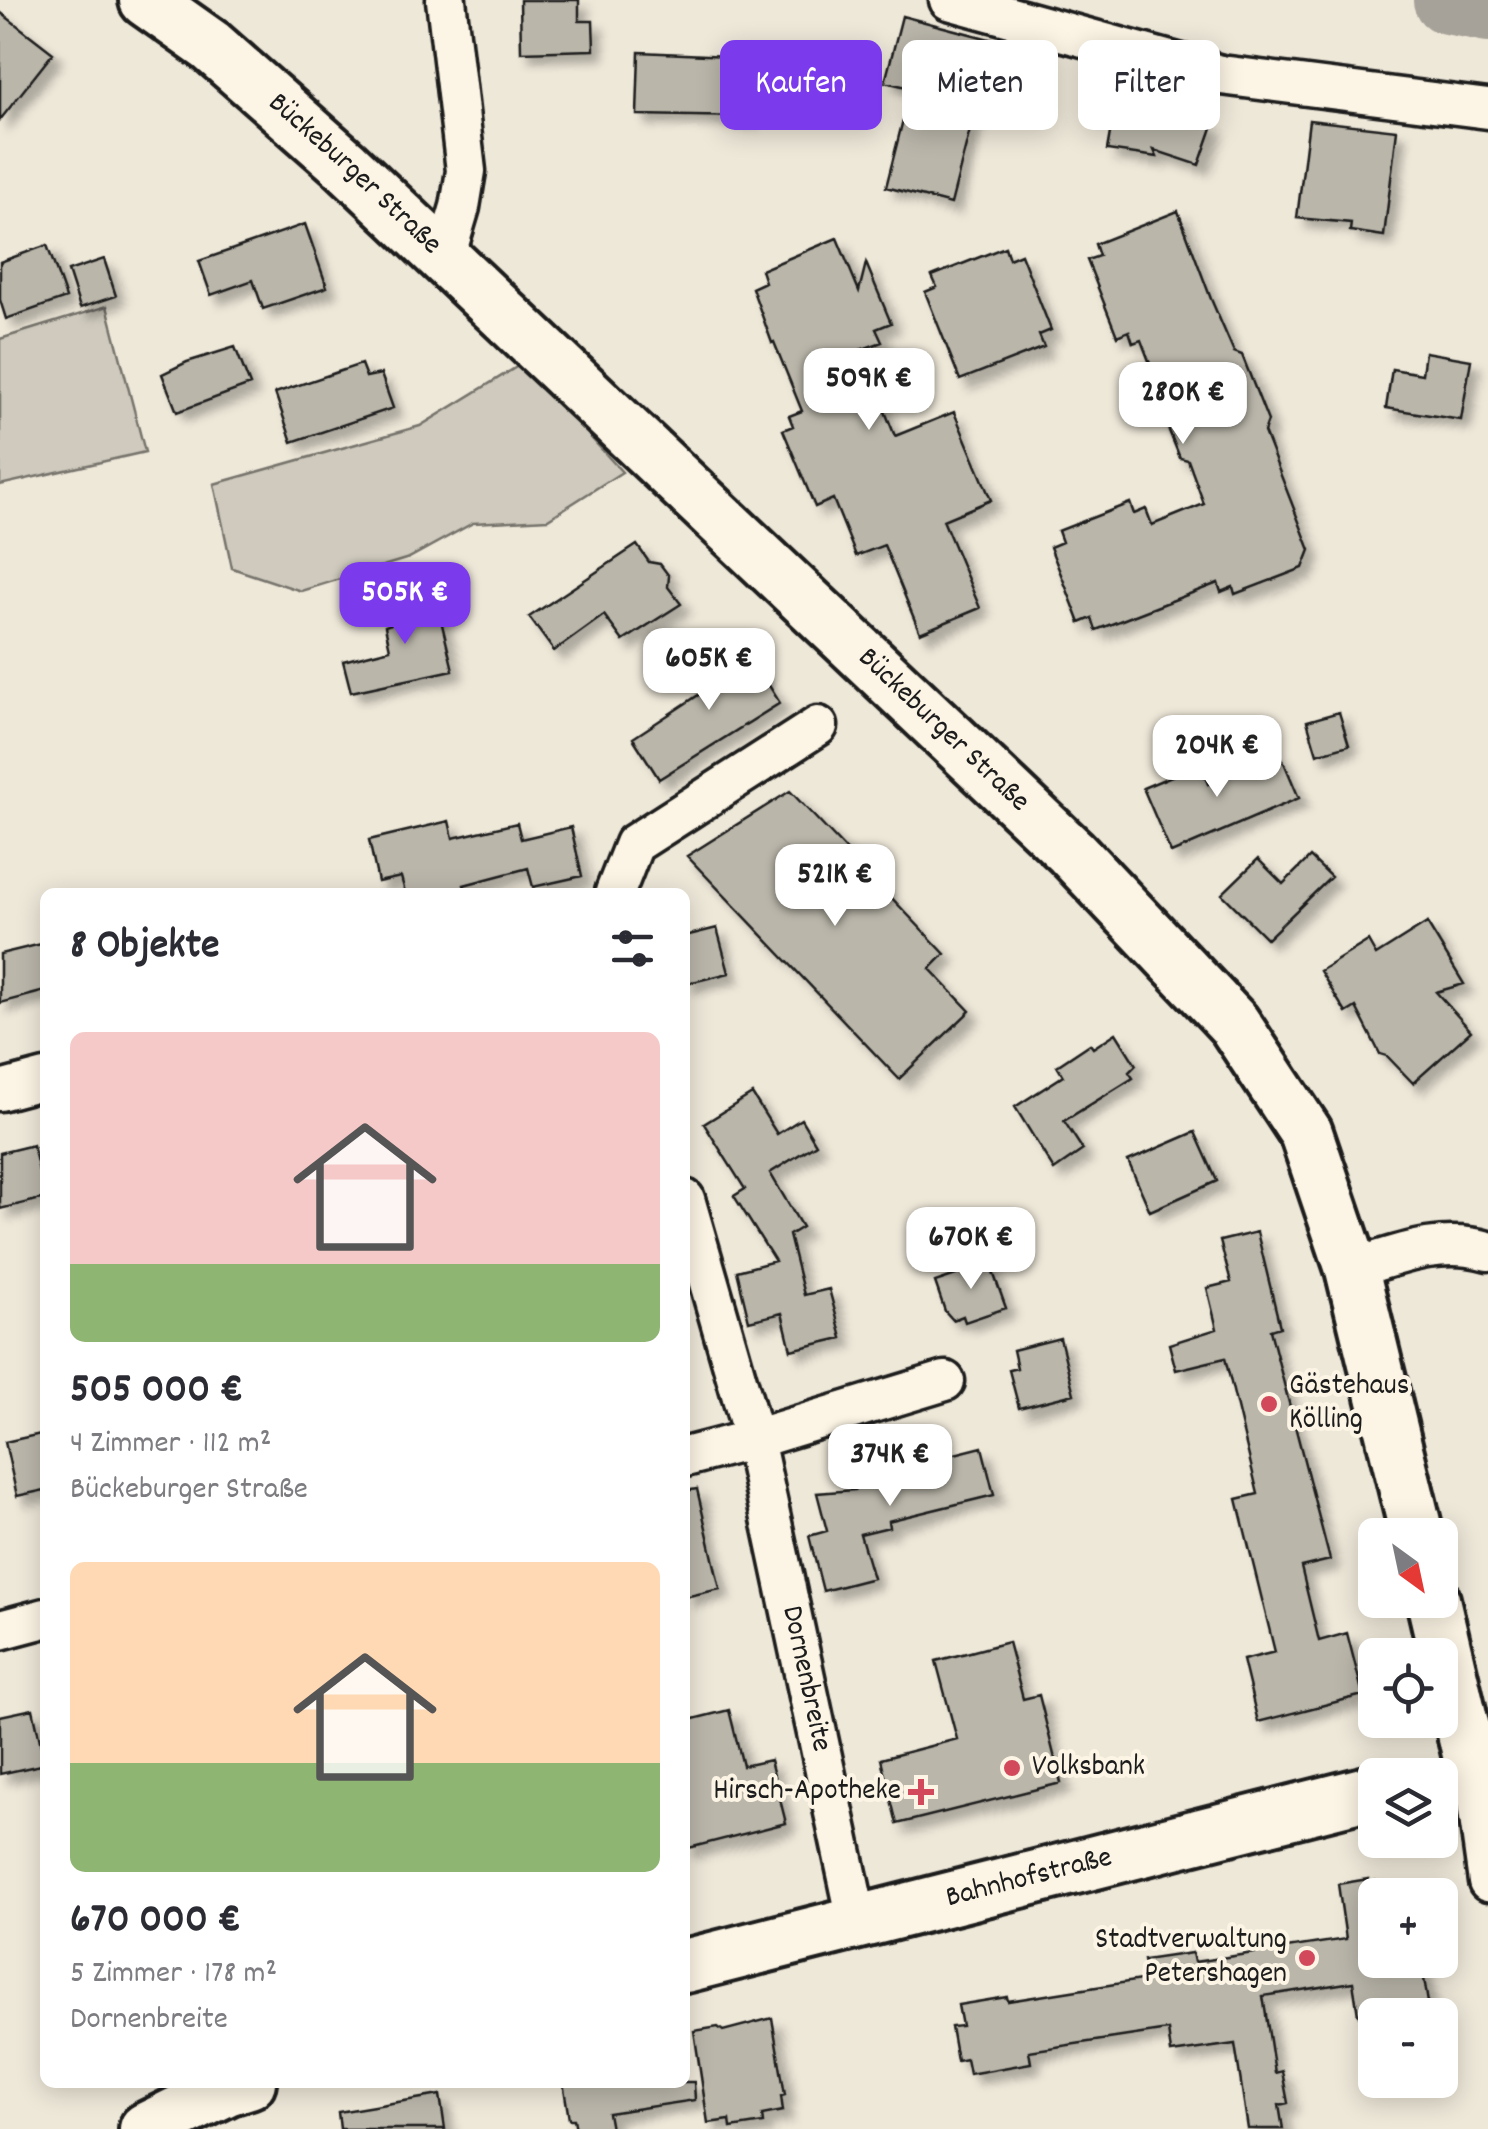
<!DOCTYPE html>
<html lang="de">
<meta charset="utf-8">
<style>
body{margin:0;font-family:Dekko,sans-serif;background:#f7f7f7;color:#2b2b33;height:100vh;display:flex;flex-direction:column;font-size:38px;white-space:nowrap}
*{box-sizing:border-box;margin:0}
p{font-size:32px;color:#7c7c81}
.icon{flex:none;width:55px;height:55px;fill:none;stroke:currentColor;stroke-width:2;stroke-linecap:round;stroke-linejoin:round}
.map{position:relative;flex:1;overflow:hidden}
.drawer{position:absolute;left:40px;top:888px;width:650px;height:1200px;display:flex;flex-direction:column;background:#fff;border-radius:15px;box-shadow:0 5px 25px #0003}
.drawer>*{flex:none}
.hud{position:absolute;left:720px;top:40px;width:618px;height:90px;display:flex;gap:20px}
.needle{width:65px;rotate:147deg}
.tools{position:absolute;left:1358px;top:1518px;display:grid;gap:20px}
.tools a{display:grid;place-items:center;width:100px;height:100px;border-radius:15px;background:#fff;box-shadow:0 5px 25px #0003;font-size:50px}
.price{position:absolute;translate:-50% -85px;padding:0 22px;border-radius:20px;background:#fff;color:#222;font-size:32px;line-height:65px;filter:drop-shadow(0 2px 5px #0008)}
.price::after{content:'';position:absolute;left:50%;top:60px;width:30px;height:22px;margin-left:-15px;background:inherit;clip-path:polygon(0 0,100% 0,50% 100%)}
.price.active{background:#7c3aed;color:#fff}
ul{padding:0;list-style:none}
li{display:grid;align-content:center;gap:20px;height:530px;padding:0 30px}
li span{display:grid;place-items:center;height:310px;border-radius:15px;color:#555}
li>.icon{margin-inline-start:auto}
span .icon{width:180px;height:180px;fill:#fffc;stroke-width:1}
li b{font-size:42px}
h2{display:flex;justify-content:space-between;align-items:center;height:120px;padding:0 30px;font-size:42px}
.tag{padding:0 35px;border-radius:15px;background:#fff;box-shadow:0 5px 25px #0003;font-size:35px;line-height:90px}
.tag.active{background:#7c3aed;color:#fff}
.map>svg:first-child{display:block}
</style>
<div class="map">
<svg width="1488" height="2129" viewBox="0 0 1488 2129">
<defs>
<filter id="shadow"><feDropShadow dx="9" dy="9" stdDeviation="5" flood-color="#0004"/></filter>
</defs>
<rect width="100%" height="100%" fill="#eee8d9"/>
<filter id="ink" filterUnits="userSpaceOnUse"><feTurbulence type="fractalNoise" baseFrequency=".01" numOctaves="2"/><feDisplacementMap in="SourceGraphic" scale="20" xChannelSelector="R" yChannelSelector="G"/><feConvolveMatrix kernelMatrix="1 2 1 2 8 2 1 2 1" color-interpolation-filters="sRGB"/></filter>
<g filter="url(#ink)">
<path fill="#cfcabd" stroke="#76736c" stroke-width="2.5" d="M107,306L145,452L0,485V339Z
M523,363L622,472L548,519L473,523L409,558L301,591L232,568L214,484L420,426Z"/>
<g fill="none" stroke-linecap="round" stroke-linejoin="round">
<path stroke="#a7a299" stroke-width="68" d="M1447,0L1488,8"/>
</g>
<path fill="#bab6aa" stroke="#1c1c1c" stroke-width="2.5" filter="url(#shadow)" d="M520,0H579V21H593L594,50L521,52Z
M0,12L53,53L0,120Z
M902,16L993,40L951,204L886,187L911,88L885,82Z
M639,52L751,57L748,117L637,115Z
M1118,87L1172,96L1169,110L1213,125L1199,165L1154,150L1157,157L1107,150Z
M1309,120L1397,130L1384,236L1350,231L1351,223L1297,218Z
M1178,211L1211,299L1234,352L1242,355L1268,421L1264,432L1310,550L1303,568L1235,594L1233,587L1221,592L1218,583L1096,630L1092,618L1080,623L1066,587L1050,547L1062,542L1058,531L1130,503L1134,514L1146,509L1152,525L1204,504L1188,460L1180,458L1153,391L1157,382L1141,340L1133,343L1129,331L1117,336L1087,260L1099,256L1095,244Z
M305,224L327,287L263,309L253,280L211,295L199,261Z
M837,238L859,291L866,263L891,323L876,329L882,342L860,350L895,436L954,412L991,500L943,520L980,608L920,633L884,545L856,556L833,499L815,507L783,430L793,426L789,416L802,411L774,342L772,343L752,288L765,282L761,270Z
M47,245L66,298L6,319L0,300V262Z
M1005,247L1009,259L1021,254L1051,330L1039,335L1044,347L960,380L925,292L937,287L932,276Z
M104,259L116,296L80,308L68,271Z
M235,347L250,385L177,412L162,374L187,362Z
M1425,352L1471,360L1461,420L1386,408L1392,369L1422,374Z
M361,364L366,377L381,374L393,408L292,442L275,393Z
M637,545L649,562L660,564L669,576L668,587L681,604L623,641L604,615L554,651L529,617Z
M434,591L453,670L351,692L343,661L390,649L385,626L394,623L389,602Z
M740,639L780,703L659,779L633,738L721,680L708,659Z
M1339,712L1349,745L1317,754L1307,721Z
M1280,753L1299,798L1171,853L1143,788L1200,764L1208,784Z
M790,791L945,954L930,969L970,1011L899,1079L687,856Z
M449,821L453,838L517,823L521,839L571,827L582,876L533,887L528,868L464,885L466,892H405L401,877L378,882L369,840Z
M1310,857L1331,877L1267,939L1222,894L1258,859L1283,884Z
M1427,923L1464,984L1436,992L1471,1031L1413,1083L1387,1056L1380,1054L1356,1007L1346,1013L1320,971L1368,941L1376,955Z
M717,928L729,973L685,984V936Z
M45,943V991L0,1003V954Z
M1116,1033L1136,1065L1129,1072L1133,1078L1064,1121L1083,1150L1054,1170L1015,1107L1063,1076L1057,1066L1090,1044L1093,1048Z
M752,1094L777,1134L801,1119L816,1144L770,1173L802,1227L789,1235L804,1295L829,1289L842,1338L791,1350L782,1313L749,1321L737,1271L775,1261L734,1196L745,1189L704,1124Z
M1195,1132L1217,1181L1150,1211L1128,1161Z
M33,1145L45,1198L0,1209V1153Z
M1257,1232L1280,1327L1270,1330L1330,1560L1301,1567L1319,1641L1347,1633L1363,1695L1258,1722L1243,1660L1275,1652L1237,1499L1258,1494L1225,1358L1176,1370L1169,1344L1217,1329L1207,1288L1231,1282L1220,1241Z
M988,1258L1006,1308L965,1322L963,1316L953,1320L945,1311L935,1282L956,1275L954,1270Z
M1060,1338L1074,1394L1019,1408L1009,1370L1017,1368L1013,1350Z
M45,1433V1490L17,1496L5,1442Z
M982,1447L994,1495L888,1521L889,1527L860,1534L873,1578L823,1591L809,1536L827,1531L817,1493L855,1490L852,1480Z
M697,1489L720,1589L685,1597V1491Z
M1008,1642L1023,1699L1039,1695L1061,1783L897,1824L881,1759L957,1739L936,1661Z
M33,1709L45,1764L0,1774V1716Z
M729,1710L743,1766L770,1760L786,1823L685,1849V1721Z
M1368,1879V1882L1375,1881V1960H1421L1430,2015H1358L1353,1982L1263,1996L1275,2073L1282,2071L1288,2103L1279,2105L1283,2129H1248L1235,2044L1171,2053L1168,2030L1029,2051L1031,2063L969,2074L966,2059L957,2061L951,2027L962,2026L958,2005L1007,1997L1008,2001L1147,1979L1144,1960L1192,1953L1194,1962L1346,1939L1338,1884Z
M772,2018L785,2095L781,2096L783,2111L762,2115L763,2123L731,2128L730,2120L708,2123L694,2031L718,2027L723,2031Z
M563,2082H694L695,2100L608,2113L611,2129H576L574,2119H569Z
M440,2095L445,2129H340L338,2112Z"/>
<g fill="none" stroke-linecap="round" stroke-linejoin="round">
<defs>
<g id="street">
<path d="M949,0L1221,75L1488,109"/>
<path d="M444,261L460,207L466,171L446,0"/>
<path d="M615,892L634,844L818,726"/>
<path d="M0,1091L45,1079"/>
<path id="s1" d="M685,1199L754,1439L857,1920"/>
<path d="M1352,1269C1398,1255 1440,1237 1488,1251"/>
<path d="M685,1457L754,1439L945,1381"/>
<path d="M0,1630L45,1618"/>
<path d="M1472,1767L1488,1882"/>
</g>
<g id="secondary">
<path id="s2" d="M146,0L211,46L346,165L1071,852L1234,1024L1306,1133L1352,1269L1417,1535"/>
<path d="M1433,1600L1472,1767"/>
<path id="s3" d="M685,1966L1375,1791"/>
<path d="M146,2129L227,2089L249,2082"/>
</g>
</defs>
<use href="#street" stroke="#1c1c1c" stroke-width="45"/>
<use href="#secondary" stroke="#1c1c1c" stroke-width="60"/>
<use href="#street" stroke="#fcf5e5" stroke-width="38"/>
<use href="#secondary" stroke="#fcf5e5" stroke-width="52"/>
</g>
</g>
<g fill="#d1495b" stroke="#fcf5e5" stroke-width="4">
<circle cx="1269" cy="1404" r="10"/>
<circle cx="1012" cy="1768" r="10"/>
<path d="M916 1777h10v10h10v10h-10v10h-10v-10h-10v-10h10z"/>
<circle cx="1307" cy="1958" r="10"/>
</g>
<g text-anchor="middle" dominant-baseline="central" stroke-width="8" stroke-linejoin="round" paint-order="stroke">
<g font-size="30" fill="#1c1c1c" stroke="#fcf5e5">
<text stroke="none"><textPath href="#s2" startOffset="272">Bückeburger Straße</textPath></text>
<text stroke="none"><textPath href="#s2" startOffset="1082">Bückeburger Straße</textPath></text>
<text stroke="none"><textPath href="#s1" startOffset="495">Dornenbreite</textPath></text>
<text stroke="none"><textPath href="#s3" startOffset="355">Bahnhofstraße</textPath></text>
</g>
<g font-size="30" fill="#1c1c1c" stroke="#fcf5e5" text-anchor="start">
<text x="1289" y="1387">Gästehaus<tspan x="1289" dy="34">Kölling</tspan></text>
<text x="1032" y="1768">Volksbank</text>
<text x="901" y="1792" text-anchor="end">Hirsch-Apotheke</text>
<text x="1287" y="1941" text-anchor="end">Stadtverwaltung<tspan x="1287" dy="34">Petershagen</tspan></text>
</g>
</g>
</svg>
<div class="tools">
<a><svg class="needle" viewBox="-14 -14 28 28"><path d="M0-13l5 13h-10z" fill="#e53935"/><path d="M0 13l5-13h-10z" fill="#7c7c81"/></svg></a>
<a><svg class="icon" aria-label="locate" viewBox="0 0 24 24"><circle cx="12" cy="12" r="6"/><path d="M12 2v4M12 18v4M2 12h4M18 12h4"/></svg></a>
<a><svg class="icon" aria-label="layers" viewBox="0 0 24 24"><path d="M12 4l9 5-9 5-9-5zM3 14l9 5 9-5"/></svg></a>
<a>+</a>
<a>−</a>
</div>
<b class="price" style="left:869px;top:433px">509K €</b>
<b class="price" style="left:1183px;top:447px">280K €</b>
<b class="price active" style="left:405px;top:647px">505K €</b>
<b class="price" style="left:709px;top:713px">605K €</b>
<b class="price" style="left:1217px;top:800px">204K €</b>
<b class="price" style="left:835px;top:929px">521K €</b>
<b class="price" style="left:971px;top:1292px">670K €</b>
<b class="price" style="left:890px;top:1509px">374K €</b>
<div class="hud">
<a class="tag active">Kaufen</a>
<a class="tag">Mieten</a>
<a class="tag">Filter</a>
</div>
<section class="drawer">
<h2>8 Objekte<svg class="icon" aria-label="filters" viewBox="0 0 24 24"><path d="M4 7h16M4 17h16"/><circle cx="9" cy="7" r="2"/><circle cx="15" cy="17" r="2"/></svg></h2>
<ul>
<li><span style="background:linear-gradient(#f6c9c9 75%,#8fb573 0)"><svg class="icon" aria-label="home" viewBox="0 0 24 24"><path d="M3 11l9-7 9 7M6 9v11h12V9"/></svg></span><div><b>505 000 €</b><p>4 Zimmer · 112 m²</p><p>Bückeburger Straße</p></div></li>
<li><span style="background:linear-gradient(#ffd9b3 65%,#8fb573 0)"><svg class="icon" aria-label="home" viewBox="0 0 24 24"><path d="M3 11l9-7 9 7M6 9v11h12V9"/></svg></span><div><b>670 000 €</b><p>5 Zimmer · 178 m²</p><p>Dornenbreite</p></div></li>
</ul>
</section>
</div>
